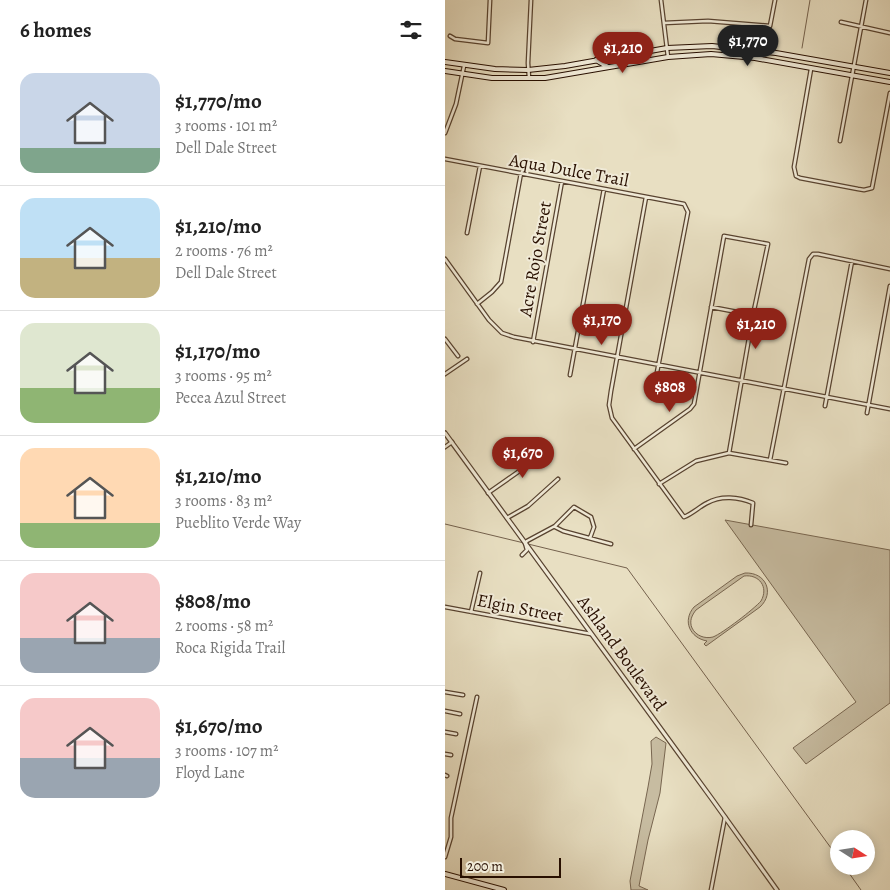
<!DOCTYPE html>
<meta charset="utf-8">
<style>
body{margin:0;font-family:Alegreya,serif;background:#f6f6f6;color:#222;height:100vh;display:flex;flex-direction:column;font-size:19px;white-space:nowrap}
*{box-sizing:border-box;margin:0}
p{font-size:16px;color:#767676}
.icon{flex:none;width:28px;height:28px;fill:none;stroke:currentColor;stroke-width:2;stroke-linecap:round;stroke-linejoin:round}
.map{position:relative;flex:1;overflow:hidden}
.panel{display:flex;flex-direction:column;background:#fff;width:445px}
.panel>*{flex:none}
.needle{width:32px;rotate:102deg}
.controls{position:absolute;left:385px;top:830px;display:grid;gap:10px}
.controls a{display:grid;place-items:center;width:45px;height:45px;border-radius:50%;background:#fff;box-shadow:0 2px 12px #0003;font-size:25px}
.scale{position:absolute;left:15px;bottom:12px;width:101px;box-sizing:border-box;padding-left:5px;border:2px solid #280f00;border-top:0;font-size:14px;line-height:18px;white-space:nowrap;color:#280f00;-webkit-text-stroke:4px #f0ead7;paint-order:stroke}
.price{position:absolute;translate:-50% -42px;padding:0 11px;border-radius:18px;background:#8f2418;color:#fff;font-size:16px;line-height:32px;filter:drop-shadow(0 1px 2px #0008)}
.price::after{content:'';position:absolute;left:50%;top:30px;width:15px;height:11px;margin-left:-8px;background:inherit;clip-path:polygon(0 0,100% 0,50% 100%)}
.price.selected{background:#222;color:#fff}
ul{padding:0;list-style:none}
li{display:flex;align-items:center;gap:15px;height:125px;padding:0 20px}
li+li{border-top:1px solid #e0e0e0}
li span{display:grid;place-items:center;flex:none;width:140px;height:100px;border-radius:15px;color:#555}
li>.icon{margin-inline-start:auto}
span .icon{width:60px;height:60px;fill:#fffc;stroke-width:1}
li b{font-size:21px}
h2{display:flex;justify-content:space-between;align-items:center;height:60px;padding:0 20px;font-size:21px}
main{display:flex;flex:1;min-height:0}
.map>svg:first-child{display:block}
</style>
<main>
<section class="panel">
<h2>6 homes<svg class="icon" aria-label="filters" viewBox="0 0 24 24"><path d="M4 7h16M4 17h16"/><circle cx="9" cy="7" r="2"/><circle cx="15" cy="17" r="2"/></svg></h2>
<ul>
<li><span style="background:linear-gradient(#c9d6e8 75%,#7fa58c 0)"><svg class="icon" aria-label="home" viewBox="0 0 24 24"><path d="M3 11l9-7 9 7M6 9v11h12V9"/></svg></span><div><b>$1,770/mo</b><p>3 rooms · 101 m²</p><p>Dell Dale Street</p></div></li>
<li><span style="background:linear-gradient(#bfe0f5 60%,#c2b280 0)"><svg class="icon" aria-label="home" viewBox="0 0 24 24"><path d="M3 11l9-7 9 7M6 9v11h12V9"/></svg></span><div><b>$1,210/mo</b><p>2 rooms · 76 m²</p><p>Dell Dale Street</p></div></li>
<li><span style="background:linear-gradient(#dfe7d0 65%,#8fb573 0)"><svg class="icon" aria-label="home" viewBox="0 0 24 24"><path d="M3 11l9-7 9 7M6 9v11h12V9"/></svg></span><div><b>$1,170/mo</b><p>3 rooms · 95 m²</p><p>Pecea Azul Street</p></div></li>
<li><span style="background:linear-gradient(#ffd9b3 75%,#8fb573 0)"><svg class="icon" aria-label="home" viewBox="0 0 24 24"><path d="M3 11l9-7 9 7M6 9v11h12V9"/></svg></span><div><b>$1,210/mo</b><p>3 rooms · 83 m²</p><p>Pueblito Verde Way</p></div></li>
<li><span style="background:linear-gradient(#f6c9c9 65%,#9aa5b1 0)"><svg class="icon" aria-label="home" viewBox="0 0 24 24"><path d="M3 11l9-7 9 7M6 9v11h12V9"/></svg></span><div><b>$808/mo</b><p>2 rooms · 58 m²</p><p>Roca Rigida Trail</p></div></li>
<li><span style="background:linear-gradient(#f6c9c9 60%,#9aa5b1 0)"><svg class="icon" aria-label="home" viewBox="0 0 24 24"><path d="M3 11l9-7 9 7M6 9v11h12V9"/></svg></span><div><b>$1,670/mo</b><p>3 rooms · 107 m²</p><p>Floyd Lane</p></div></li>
</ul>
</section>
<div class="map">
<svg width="445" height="890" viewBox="0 0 445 890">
<rect width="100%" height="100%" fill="#e8dfc2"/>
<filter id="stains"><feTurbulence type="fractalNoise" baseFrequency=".004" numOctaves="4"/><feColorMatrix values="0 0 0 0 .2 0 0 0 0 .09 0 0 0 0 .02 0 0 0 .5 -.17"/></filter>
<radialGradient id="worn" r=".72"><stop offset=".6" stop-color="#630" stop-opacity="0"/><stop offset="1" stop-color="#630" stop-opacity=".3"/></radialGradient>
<path fill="#c7bca1" stroke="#786650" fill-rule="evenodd" d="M280,520L445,550V703L361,764L348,748L411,702Z
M300,573C321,572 330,593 315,607L261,646L259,644L262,641C245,638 237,621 249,607L292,576ZM299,576C314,574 324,587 316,601C309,609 278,633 268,637C260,639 251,636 247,628C244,621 247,615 251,610Z
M211,737L221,743L215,793L203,840L194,886L203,890H186L185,881L203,787L207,764L206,741Z"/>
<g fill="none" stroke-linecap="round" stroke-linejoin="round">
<path stroke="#74614d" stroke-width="1" d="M357,48L365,0
M0,524L79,543
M83,544L182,568L394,859
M399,866L416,890"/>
<defs>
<path id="minor" d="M216,0L223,57
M396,22L445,33
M219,23L263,21L325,26L330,0
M5,36L10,39L43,43L45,0
M366,69L349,167L351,176L355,178L413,189L419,190L427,188L445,93
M84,78L83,63L86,0
M0,133L11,104L19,66
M395,141L421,0
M0,159L239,204L243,212L207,398
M201,197L166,391L164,405L167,418L239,517C247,514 254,507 262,503C276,495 294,497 308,503L306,525
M22,233L35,166
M0,259L44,320L57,333L69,337L445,409
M32,304L47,292L56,282L76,173
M266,307L308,315
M0,339L13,356
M88,342L117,181
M0,374L22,359
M125,375L159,189
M380,406L407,261
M422,413L445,286
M0,447L7,442
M189,449L245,409L249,404L279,236L323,244L308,315L284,453
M325,460L364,259L368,254H373L445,269
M214,484L251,461L284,453L341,463
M43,493L103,451
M62,518L83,506L113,479
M110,527L118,531L166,544
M77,555L82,550L80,543L82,541L110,526L129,507L146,517L149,527L145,538
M0,607L146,634
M26,612L35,573
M0,692L18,695
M0,711L15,714
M0,732L11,734
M0,754L6,755
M0,775L2,776
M0,857L6,837V818L32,697
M266,890L280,817"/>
<path id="tertiary" d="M0,433L267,799L332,890"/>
<path id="secondary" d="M151,60L163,67
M0,62L50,69L83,70L120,66L222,48L267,46L331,53L445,73
M0,71L47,78H100L223,57L266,54L310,58L445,82
M0,874L59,890"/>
</defs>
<use href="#minor" stroke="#584330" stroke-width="5"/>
<use href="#tertiary" stroke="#584330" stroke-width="5.5"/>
<use href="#secondary" stroke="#280f00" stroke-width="6"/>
<use href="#minor" stroke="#f0ead7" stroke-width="2.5"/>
<use href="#tertiary" stroke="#f0ead7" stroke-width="3"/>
<use href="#secondary" stroke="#f0ead7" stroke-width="4"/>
</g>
<g text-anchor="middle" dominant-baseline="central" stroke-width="4" stroke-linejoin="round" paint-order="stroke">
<g font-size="18" fill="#280f00" stroke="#f0ead7">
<text transform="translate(124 170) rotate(10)">Aqua Dulce Trail</text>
<text transform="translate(90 259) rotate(-80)">Acre Rojo Street</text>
<text transform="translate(75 608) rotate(11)">Elgin Street</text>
<text transform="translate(177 653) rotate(54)">Ashland Boulevard</text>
</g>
</g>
<rect width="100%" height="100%" filter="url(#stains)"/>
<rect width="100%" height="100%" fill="url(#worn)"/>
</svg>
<div class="controls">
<a><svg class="needle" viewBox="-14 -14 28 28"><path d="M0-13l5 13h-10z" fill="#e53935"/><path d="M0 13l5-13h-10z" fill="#767676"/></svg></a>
</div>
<div class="scale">200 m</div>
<b class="price selected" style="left:303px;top:67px">$1,770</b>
<b class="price" style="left:178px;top:74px">$1,210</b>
<b class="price" style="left:157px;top:346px">$1,170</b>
<b class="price" style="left:311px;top:350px">$1,210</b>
<b class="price" style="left:225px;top:413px">$808</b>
<b class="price" style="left:78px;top:479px">$1,670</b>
</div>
</main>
